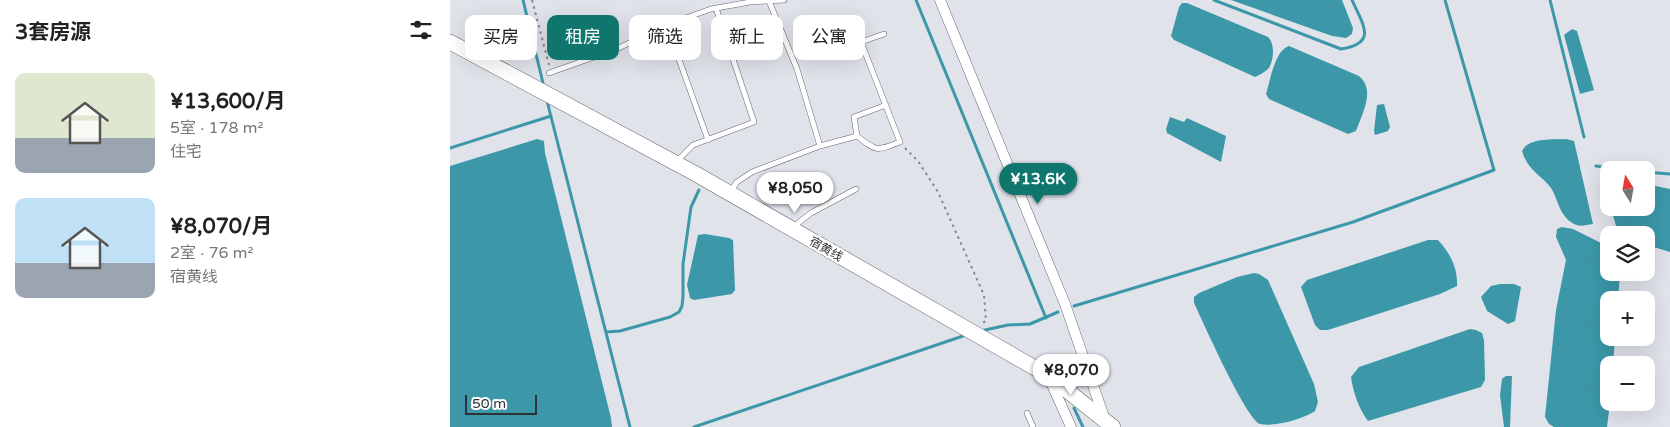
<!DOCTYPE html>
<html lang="zh">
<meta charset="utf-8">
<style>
body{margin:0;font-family:"Varela Round","Noto Sans SC",sans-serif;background:#f6f6f6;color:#222;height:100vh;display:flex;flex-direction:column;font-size:19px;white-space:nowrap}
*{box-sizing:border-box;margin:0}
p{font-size:16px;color:#767676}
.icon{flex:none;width:28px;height:28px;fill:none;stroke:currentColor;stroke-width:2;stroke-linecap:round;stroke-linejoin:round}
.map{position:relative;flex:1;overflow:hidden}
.sheet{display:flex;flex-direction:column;background:#fff;width:450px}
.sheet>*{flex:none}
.guide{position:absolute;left:15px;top:15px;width:475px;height:45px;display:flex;gap:10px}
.needle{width:32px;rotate:349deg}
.controls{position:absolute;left:1150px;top:161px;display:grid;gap:10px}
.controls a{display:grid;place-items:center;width:55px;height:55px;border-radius:10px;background:#fff;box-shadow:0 5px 20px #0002;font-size:25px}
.scale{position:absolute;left:15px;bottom:12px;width:72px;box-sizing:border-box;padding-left:5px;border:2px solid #303134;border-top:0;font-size:14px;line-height:18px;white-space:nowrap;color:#303134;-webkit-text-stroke:4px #fff;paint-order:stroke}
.price{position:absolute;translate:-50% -42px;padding:0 11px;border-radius:18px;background:#fff;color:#222;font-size:16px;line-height:32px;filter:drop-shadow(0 1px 2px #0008)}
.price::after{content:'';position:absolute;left:50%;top:30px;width:15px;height:11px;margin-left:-8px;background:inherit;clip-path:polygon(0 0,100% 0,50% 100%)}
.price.on{background:#0f766e;color:#fff}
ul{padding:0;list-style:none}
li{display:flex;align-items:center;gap:15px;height:125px;padding:0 15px}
li span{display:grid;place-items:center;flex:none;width:140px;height:100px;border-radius:10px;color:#555}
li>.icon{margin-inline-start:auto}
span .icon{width:60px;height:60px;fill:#fffc;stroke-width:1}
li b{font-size:21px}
h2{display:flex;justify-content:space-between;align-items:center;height:60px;padding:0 15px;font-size:21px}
.chip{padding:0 18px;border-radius:10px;background:#fff;box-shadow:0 5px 20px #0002;font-size:18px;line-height:45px}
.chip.on{background:#0f766e;color:#fff}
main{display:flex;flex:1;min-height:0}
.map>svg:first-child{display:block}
</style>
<main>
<section class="sheet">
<h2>3套房源<svg class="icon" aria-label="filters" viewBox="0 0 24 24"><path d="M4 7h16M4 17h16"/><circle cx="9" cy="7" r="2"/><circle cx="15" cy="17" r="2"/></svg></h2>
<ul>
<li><span style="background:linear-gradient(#dfe7d0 65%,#9aa5b1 0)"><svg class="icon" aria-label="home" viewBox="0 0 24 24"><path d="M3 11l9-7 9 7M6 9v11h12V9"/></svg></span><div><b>¥13,600/月</b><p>5室 · 178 m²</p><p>住宅</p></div></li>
<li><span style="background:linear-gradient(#bfe0f5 65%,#9aa5b1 0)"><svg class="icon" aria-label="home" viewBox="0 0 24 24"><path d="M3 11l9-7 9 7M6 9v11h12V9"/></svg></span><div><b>¥8,070/月</b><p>2室 · 76 m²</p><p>宿黄线</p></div></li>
</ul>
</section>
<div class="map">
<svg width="1220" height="427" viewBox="0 0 1220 427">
<rect width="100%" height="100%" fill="#e1e3eb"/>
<path fill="#3c98a9" d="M781,0H892L903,28L902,34L896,38L882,36Z
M732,3H737L818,37C825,44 824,59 819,68C815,72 810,75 805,77L724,40L721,36L729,7Z
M1122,29L1127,31L1144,90L1130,94L1114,35Z
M839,46L909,76C926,90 912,114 906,131L898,134L819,99L816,94C820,81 825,50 839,46Z
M934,104L940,127L938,131L925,135L924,131L927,105Z
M720,117L734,122L737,118L776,136L771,162L717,133L716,129Z
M87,139L94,141L95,153L161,418L162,427H0V166Z
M1116,139L1124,141L1143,224C1135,225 1128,228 1121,222C1109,214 1108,199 1101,188C1090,174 1078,171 1072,151C1079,137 1102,140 1116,139Z
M1196,184L1220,189V252L1207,248L1196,247V235H1170L1166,226L1161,208H1196Z
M1112,227L1123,229L1159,247V272L1170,273L1168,300H1159V338H1165L1163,365H1159V402L1160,403L1157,427H1104L1099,424L1095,417L1106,310L1116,260L1106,237L1107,229Z
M255,234L279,238L283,240L285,290L282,294L244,300L240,298L237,285L248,235Z
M978,240H988C1000,253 1008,268 1007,286L990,294L878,330H870L865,325L851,287L857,280Z
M804,273L809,274L818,280L864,384L868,402L865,411C853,419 825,427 810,424C796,419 753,322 744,303V297L749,293L787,277Z
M1050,284H1064L1071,287L1065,321L1058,324L1037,311L1031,297L1041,286Z
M1020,329L1026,330L1032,333L1034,340L1035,380L1031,387L918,421C909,409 903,392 901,377L909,367Z
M1056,376H1062L1060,427H1054L1050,395L1052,379Z"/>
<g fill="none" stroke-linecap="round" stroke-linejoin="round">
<path stroke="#3c98a9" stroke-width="3" d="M73,0L93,83
M466,0L596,318
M764,0L891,49C928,43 913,25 902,0
M1100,0L1134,137
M97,101L180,427
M0,148L101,116
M1146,166L1179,170
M1196,172L1220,174
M624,306L903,222L1044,170L995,0
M535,330L558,325L580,324L608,312
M156,332L170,331L220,317L229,312L232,306L233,297V264L241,207L249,190
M624,408L633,427
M244,427L513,336"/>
<defs>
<path id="service" d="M319,1L347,69L370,146
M217,26L258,140
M99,73L164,50L230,20L261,9L300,2L334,0
M407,136L404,117L436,105
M227,161L243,145L304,122L266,8
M281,191L287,182L302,172L370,146L407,136C427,152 427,151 450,142L411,42L434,34
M343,227L361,213L406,189
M577,413L583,427"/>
<path id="minor" d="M490,0L615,304L655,420
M599,378L621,427"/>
<path id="secondary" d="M0,42L246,174L599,376L663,427"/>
</defs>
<use href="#service" stroke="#64666d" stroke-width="6"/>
<use href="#minor" stroke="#64666d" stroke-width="11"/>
<use href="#secondary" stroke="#64666d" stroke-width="16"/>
<path stroke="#86878d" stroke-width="2" stroke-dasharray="2.5 4" stroke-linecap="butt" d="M82,0L99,65
M455,148L468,161L488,192L534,295L536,321L531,324"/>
<use href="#service" stroke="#fff" stroke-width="5"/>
<use href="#minor" stroke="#fff" stroke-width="10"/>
<use href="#secondary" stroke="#fff" stroke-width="15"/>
</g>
<g text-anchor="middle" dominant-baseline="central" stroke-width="4.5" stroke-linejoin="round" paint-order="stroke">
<g font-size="12" fill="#303134" stroke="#fff">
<text transform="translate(376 249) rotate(30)">宿黄线</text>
</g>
</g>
</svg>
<div class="controls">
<a><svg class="needle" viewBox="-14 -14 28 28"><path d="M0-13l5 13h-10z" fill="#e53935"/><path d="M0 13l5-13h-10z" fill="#767676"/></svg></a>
<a><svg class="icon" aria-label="layers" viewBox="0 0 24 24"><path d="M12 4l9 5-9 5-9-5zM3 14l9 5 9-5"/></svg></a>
<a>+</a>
<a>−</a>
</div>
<div class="scale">50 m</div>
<b class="price on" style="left:588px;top:205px">¥13.6K</b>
<b class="price" style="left:345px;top:214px">¥8,050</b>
<b class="price" style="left:621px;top:396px">¥8,070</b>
<div class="guide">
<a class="chip">买房</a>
<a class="chip on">租房</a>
<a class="chip">筛选</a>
<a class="chip">新上</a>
<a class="chip">公寓</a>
</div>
</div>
</main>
